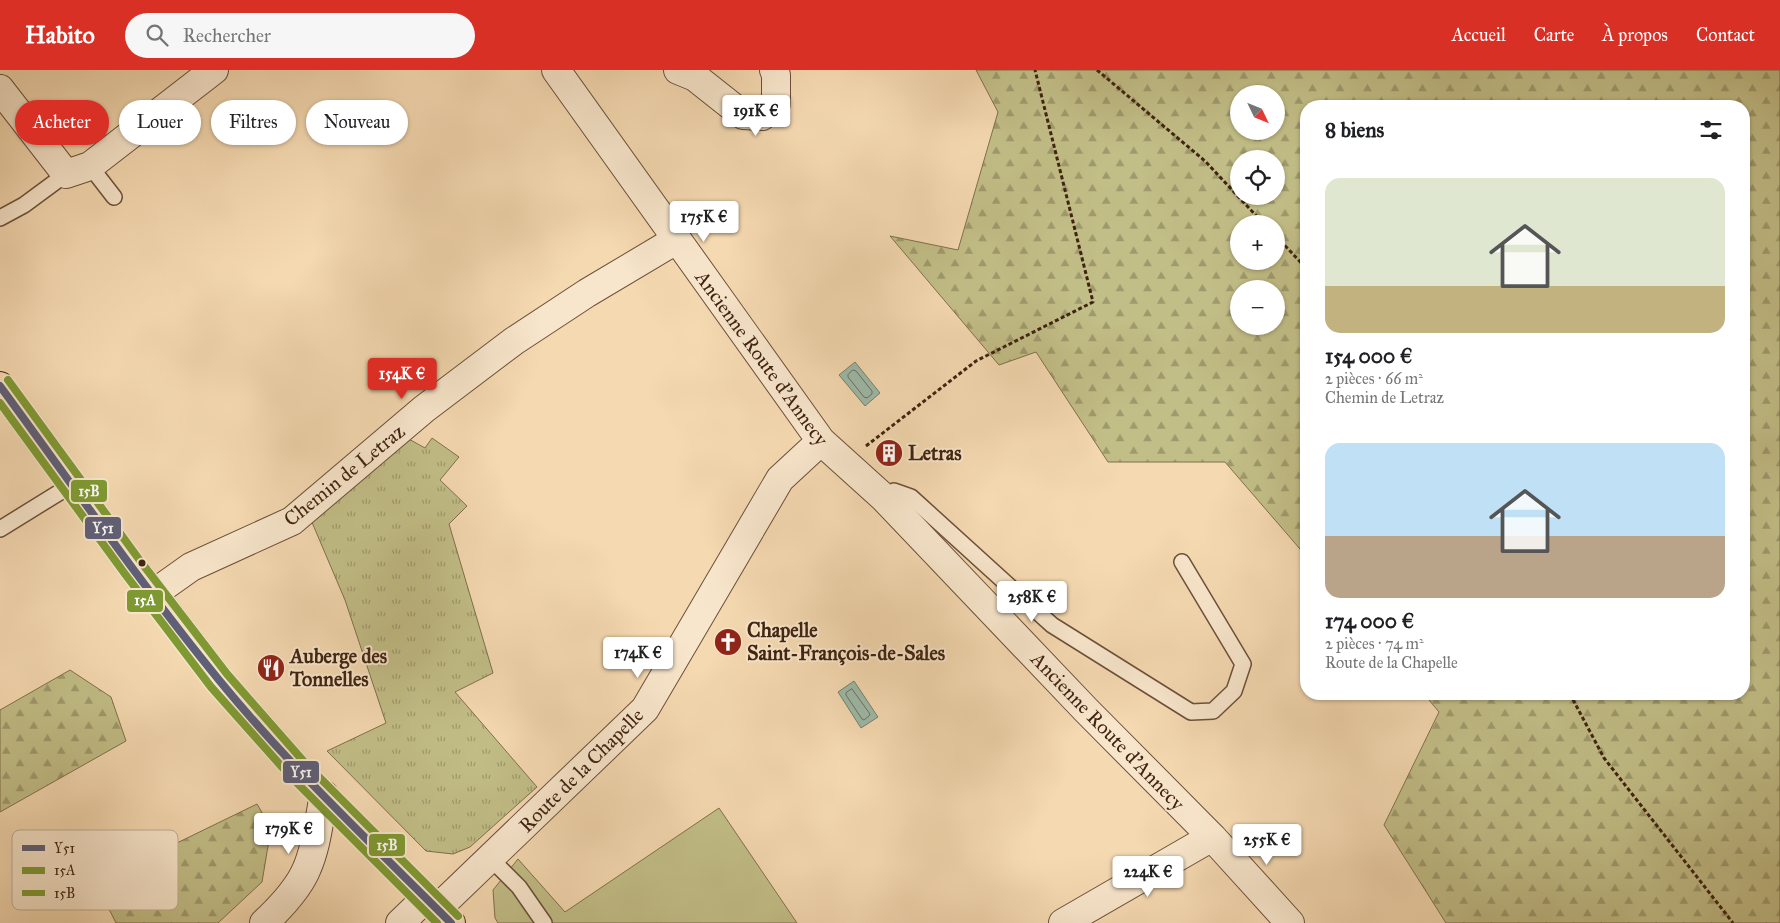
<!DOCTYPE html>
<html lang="fr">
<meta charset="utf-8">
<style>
body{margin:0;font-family:"IM FELL Great Primer",serif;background:#f6f6f6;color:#202124;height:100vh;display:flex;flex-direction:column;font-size:19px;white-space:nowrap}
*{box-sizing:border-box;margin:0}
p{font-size:16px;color:#757577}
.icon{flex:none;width:28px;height:28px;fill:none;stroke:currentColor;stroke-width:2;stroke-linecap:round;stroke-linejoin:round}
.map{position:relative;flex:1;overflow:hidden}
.sheet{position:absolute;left:1300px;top:30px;width:450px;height:600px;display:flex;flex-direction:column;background:#fff;border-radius:20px;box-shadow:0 1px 4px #0004}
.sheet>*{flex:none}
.hud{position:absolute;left:15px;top:30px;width:475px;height:45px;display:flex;gap:10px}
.needle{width:32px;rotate:133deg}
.fabs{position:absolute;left:1230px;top:15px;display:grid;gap:10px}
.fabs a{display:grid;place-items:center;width:55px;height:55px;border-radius:50%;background:#fff;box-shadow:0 1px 4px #0004;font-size:25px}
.price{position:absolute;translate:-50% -42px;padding:0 11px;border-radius:5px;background:#fff;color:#222;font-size:16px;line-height:32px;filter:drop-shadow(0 1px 2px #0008)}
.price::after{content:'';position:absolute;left:50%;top:30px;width:15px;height:11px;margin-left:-8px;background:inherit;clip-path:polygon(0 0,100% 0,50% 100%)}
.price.selected{background:#d93025;color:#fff}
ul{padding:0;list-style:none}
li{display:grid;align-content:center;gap:10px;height:265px;padding:0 25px}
li span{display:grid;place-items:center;height:155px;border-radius:15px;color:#555}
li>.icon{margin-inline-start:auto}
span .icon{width:90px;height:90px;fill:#fffc;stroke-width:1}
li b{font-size:21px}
h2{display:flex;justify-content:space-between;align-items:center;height:60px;padding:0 25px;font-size:21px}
.pill{padding:0 18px;border-radius:22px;background:#fff;box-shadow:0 1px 4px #0004;font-size:18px;line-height:45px}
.pill.selected{background:#d93025;color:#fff}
header{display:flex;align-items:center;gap:30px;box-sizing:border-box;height:70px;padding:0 25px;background:#d93025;color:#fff}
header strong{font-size:24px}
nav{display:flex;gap:28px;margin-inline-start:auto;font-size:18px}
.search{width:350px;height:45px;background:#f6f6f6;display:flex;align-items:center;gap:12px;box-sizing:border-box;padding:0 18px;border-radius:28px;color:#757577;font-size:19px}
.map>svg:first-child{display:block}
</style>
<header>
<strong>Habito</strong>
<div class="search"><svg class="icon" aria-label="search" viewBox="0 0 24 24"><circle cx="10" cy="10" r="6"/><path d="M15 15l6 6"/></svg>Rechercher</div>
<nav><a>Accueil</a><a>Carte</a><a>À propos</a><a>Contact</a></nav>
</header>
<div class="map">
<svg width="1780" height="853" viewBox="0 0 1780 853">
<defs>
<pattern id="grass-tufts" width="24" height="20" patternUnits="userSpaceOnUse" patternTransform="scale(1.25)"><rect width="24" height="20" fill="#c2be87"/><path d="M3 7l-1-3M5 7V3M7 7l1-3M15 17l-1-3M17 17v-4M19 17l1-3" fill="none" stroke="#9f9a6d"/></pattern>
<pattern id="forest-firs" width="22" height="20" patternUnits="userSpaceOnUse" patternTransform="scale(1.25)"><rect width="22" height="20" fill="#c2be87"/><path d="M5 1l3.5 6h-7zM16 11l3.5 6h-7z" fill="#9f9a6d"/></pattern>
</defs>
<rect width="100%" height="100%" fill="#f5d9b1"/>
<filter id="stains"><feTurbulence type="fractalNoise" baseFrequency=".004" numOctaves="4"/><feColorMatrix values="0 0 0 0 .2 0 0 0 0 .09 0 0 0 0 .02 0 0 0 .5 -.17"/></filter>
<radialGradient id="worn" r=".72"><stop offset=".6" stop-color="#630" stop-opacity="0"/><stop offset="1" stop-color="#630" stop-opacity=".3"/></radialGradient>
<path fill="url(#grass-tufts)" stroke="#80704c" d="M407,368L425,378L432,368L459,387L440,410L467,436L449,454L493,603L455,622L537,717L470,777L453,784L426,781L327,681L386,653L345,530L311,450Z"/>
<path fill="url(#forest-firs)" stroke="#80704c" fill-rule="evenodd" d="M976,0H1780V853H1446L1384,755L1439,642L1424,624H1744V36H1306V486L1225,392H1108L1036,282L999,295L890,166L958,180L998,42ZM1239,24H1276V61H1239ZM1239,89H1276V126H1239ZM1239,154H1276V191H1239ZM1239,219H1276V256H1239Z
M70,600L111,627L126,671L0,742V640Z
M257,734L271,758L262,812L218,853H116L110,841L61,796L144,789Z"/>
<path fill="#c2be87" stroke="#80704c" d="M719,738L797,853H498L495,848L493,820L518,789L565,842Z"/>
<path fill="#9cbaa9" stroke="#777e6c" d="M855,292L880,323L865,336L839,305Z
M854,611L878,647L861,658L838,622Z"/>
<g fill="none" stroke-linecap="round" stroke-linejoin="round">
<path stroke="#6e6e5d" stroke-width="1" d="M853,300L856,301L872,321V324L867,328L864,327L848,307V305Z
M852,619L870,644L869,646L864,650L862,649L846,625V623Z"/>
<defs>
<path id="lane" d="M90,96L114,127
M0,148L24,135L66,104
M883,427L894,421L911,427L1052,555L1191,642L1213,641L1234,621L1243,594L1182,492
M0,459L73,414
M491,789L519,817L544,853"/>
<path id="street" d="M556,0L821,371L883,427L1086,640L1212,767L1290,853
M678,0L695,7L743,45L762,46L776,34V5L774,0
M0,19L66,104L90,96L214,0
M153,524L191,497L292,451L424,339L514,271L587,223L676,170
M437,839L645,639L780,409L821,371
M264,853C280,838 299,818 307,798C317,775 319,749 324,725
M400,853L426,828
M1063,853L1212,767"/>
<path id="primary" d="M0,316L133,498L219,610L298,700L451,853"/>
</defs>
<use href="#lane" stroke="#6c5039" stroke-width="18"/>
<use href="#street" stroke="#6c5039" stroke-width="30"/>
<use href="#primary" stroke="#3f2311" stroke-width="30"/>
<path stroke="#3f2311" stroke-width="3" stroke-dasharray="4 2.5" stroke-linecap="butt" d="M1097,0L1205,91L1264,154
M1276,166L1306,198
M866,376L976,291L1093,232L1035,0
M1570,624L1604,688L1733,853"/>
<use href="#lane" stroke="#f8e6cc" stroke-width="15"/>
<use href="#street" stroke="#f8e6cc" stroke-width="28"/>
<use href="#primary" stroke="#f5d9b1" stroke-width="28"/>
<defs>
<path id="bus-1" d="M0,316C72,414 142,516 219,610C290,697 372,774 451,853"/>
<path id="bus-2" d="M0,333L125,504L211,617L291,707L437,853"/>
<path id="bus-3" d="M8,310L141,492L227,604L305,693L458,846"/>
</defs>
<use href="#bus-1" stroke="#f8e6cc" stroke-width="11"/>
<use href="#bus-2" stroke="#f8e6cc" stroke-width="11"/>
<use href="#bus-3" stroke="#f8e6cc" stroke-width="11"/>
<use href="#bus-1" stroke="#5e6079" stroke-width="8"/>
<use href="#bus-2" stroke="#7f9a32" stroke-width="8"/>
<use href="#bus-3" stroke="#7f9a32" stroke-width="8"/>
</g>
<defs>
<symbol id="building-disc" viewBox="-11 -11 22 22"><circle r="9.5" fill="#8f2418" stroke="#f8e6cc"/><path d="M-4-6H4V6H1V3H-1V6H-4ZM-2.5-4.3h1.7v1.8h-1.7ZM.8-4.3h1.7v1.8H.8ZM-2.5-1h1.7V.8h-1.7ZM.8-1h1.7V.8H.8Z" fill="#fff"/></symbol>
<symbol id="church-disc" viewBox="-11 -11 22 22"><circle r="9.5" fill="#8f2418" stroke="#f8e6cc"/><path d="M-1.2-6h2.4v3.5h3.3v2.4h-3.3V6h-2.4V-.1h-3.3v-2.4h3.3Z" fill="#fff"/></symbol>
<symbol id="restaurant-disc" viewBox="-11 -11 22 22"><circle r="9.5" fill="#8f2418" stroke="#f8e6cc"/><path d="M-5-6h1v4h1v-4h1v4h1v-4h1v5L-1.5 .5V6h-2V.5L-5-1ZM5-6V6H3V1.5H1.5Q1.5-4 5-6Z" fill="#fff"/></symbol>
</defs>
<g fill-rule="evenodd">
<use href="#building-disc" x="873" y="367" width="32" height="32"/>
<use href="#church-disc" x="712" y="556" width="32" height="32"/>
<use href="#restaurant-disc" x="255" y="582" width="32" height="32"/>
</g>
<circle fill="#3f2311" stroke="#f8e6cc" stroke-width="2" cx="142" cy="493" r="4.5"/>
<g text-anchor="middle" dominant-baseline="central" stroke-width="4" stroke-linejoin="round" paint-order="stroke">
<g font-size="20" fill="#3f2311" stroke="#f8e6cc">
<text transform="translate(762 288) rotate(54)">Ancienne Route d'Annecy</text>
<text transform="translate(344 405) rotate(-39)">Chemin de Letraz</text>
<text transform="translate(1108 661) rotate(46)">Ancienne Route d'Annecy</text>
<text transform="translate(581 700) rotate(-45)">Route de la Chapelle</text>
</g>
<g font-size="20" font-weight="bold" fill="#3f2311" stroke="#f8e6cc" text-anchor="start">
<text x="908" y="383">Letras</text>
<text x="747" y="560">Chapelle<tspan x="747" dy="23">Saint-François-de-Sales</tspan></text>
<text x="290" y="586">Auberge des<tspan x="290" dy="23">Tonnelles</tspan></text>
</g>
</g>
<rect x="12" y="760" width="166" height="80" rx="8" fill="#f8e6cc" stroke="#c0ac94" stroke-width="1"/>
<rect x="22" y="775" width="23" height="6" fill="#5e6079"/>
<rect x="22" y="797" width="23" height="7" fill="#7f9a32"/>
<rect x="22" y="820" width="23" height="6" fill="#7f9a32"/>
<g font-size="14" fill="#3f2311">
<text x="54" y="783">Y51</text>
<text x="54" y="805">15A</text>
<text x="54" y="828">15B</text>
</g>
<g stroke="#f8e6cc" stroke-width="2">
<rect x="70" y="409" width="38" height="24" rx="5" fill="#7f9a32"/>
<rect x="84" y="446" width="38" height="24" rx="5" fill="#5e6079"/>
<rect x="126" y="519" width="38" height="24" rx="5" fill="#7f9a32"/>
<rect x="282" y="690" width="38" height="24" rx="5" fill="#5e6079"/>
<rect x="368" y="763" width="38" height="24" rx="5" fill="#7f9a32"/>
</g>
<g font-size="14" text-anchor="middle" font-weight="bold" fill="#fff">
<text x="89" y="426">15B</text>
<text x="103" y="463">Y51</text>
<text x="145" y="535">15A</text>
<text x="301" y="707">Y51</text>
<text x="387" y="780">15B</text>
</g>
<rect width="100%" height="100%" filter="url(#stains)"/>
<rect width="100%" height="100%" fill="url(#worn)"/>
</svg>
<div class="fabs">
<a><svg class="needle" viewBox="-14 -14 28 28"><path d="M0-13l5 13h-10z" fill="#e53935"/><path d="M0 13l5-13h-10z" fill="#757577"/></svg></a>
<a><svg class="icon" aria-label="locate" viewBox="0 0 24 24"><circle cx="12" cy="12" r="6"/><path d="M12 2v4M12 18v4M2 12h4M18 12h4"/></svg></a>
<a>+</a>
<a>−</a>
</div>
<b class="price" style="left:756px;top:67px">191K €</b>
<b class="price" style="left:704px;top:173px">175K €</b>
<b class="price selected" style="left:402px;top:330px">154K €</b>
<b class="price" style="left:1032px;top:553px">258K €</b>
<b class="price" style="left:638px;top:609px">174K €</b>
<b class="price" style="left:289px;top:785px">179K €</b>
<b class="price" style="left:1267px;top:796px">255K €</b>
<b class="price" style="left:1148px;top:828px">224K €</b>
<div class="hud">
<a class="pill selected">Acheter</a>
<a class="pill">Louer</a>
<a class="pill">Filtres</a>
<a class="pill">Nouveau</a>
</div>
<section class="sheet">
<h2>8 biens<svg class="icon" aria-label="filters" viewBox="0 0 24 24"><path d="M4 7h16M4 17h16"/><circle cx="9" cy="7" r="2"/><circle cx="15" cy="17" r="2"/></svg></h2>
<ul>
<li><span style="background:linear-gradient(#dfe7d0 70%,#c2b280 0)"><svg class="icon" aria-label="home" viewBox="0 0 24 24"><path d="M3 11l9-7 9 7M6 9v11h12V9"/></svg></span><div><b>154 000 €</b><p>2 pièces · 66 m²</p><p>Chemin de Letraz</p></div></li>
<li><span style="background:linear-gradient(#bfe0f5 60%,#b9a48a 0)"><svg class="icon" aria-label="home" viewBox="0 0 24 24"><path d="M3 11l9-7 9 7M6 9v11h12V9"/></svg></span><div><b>174 000 €</b><p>2 pièces · 74 m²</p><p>Route de la Chapelle</p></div></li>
</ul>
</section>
</div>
